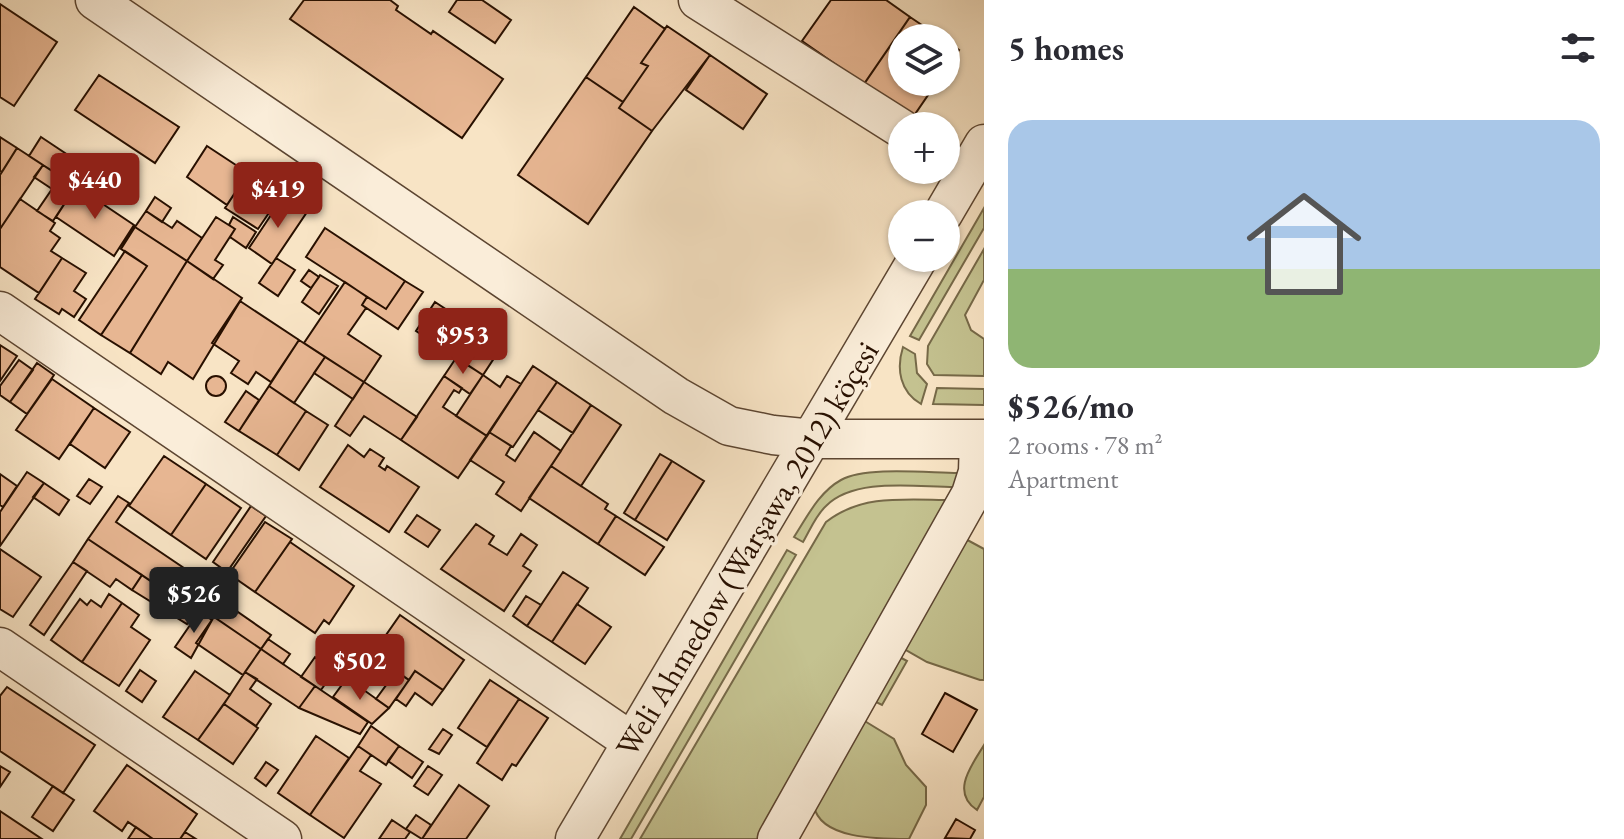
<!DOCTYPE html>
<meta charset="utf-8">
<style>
body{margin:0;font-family:"EB Garamond",serif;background:#f2f2f3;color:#2b2b33;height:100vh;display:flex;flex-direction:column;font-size:30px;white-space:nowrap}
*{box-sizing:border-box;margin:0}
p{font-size:26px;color:#7c7c81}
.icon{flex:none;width:44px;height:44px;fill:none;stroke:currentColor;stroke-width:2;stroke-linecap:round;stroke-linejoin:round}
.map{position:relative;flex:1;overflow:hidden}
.panel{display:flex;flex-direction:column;background:#fff;width:640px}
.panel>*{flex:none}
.controls{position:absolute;left:888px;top:24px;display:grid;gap:16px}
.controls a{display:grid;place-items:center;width:72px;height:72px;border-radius:50%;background:#fff;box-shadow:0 2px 6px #0004;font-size:40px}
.price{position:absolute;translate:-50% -68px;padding:0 18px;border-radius:8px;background:#8f2418;color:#fff;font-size:26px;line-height:52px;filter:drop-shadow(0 2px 4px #0008)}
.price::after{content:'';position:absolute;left:50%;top:48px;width:24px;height:18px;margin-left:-12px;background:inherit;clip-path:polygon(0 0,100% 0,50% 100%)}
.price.current{background:#222;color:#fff}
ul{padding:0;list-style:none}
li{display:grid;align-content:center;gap:16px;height:424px;padding:0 24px}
li span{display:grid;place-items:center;height:248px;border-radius:24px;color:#555}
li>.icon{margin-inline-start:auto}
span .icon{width:144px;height:144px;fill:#fffc;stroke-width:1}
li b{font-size:34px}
h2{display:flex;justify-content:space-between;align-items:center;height:96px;padding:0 24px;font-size:34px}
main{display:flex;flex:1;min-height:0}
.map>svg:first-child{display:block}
</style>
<main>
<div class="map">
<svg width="984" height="839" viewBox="0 0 984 839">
<rect width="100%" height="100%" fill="#f8e4c5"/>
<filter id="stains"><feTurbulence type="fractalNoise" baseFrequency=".0025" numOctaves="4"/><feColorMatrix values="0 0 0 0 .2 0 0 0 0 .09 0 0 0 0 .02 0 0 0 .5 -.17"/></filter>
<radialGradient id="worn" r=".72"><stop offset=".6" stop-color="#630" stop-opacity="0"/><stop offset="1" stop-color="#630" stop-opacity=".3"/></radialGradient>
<path fill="#c4c290" stroke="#766948" stroke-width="2" d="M984,208V228L919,340L910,336Z
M984,249V280L965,315L971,330L984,339V376L934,375L927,364L928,346Z
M903,347L915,354L917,373L927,384L921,404C900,392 896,369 903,347Z
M937,388L984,389V405L933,404Z
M958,473L959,487C920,488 856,476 826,506C816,515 810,530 803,542L794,537C807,517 819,492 841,480C866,466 929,473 958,473Z
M954,500L759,839H640L826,522C863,493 909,500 954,500Z
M960,536L984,549V680H980L927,662L899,646Z
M787,550L796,555L631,839H620Z
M894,654L907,661L882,705L870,699Z
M863,720L894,739L906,765L926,787V805L909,839C878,839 820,839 814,806Z
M984,745V797L977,810C950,792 972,765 984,745Z"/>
<path fill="#e7b692" stroke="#281000" stroke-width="2" d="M304,0H390L398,6L396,10L431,34L433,31L503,79L462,138L290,19Z
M457,0H482L511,20L495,43L449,12Z
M831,0H886L910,17L864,84L802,41Z
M0,4L57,42L14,106L0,97Z
M634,7L665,29L641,63L648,66L623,102L586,77Z
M910,17L941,38H902V82H937L913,117L864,84Z
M667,26L710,55L652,131L619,108L648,66L641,63Z
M946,41L959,50L946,69Z
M710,55L767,94L743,129L686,90Z
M99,75L179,127L155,163L75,110Z
M586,77L623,102L619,108L652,131L588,224L518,175Z
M0,137L17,148L2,172L0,171Z
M41,137L92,171L80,189L29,156Z
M207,146L248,173L227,205L187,177Z
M17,148L43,165L0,229V175Z
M43,165L76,186L53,221L37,211L52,189L34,177Z
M248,173L281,195L258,229L225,208Z
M76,186L134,225L114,256L56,217Z
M155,197L171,208L162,222L146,211Z
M283,197L307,212L272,264L249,248Z
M20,199L55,223L50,231L60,238L51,251L62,258L39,293L0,267V229Z
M146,211L172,228L177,221L202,238L187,261L135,227Z
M216,217L235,229L215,260L223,265L213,279L187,261Z
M233,217L256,232L246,248L230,237L235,229L229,225Z
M135,227L187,261L130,353L101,335L147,266L121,249Z
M325,228L405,281L386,309L306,257Z
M125,251L147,266L101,335L79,320Z
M62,258L86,273L74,291L86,299L74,317L62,309L59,314L35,299Z
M276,258L295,270L278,296L259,283Z
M187,261L242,298L193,379L168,362L161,374L130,353Z
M309,270L319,277L311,288L301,281Z
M320,275L338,286L319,314L302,302Z
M405,281L423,292L398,329L362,305L367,297L386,309Z
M345,282L367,297L362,305L366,308L348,334L381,356L364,382L304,343Z
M240,301L299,340L271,382L256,372L248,384L231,373L239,361L212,343Z
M435,302L502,346L483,375L416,331Z
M299,340L325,357L294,403L269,386Z
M0,345L17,356L0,381Z
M325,357L364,382L353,399L314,373Z
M456,358L483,375L470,394L444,376Z
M19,360L33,370L10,402L0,395V386Z
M37,363L54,375L27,414L10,402Z
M533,366L557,382L513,447L489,432Z
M483,375L500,387L507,376L521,384L487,436L456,416Z
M206 386a10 10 0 1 1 20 0a10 10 0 1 1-20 0Z
M444,376L462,388L459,393L454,390L443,407L487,436L458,478L401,440Z
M52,379L94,408L59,459L16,430Z
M364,382L417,417L401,440L364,416L350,436L335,426Z
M557,382L591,405L573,433L538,410Z
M269,386L306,411L277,455L239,431Z
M246,391L259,400L239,431L225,422Z
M591,405L621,425L581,486L551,466Z
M94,408L130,432L105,468L70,444Z
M306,411L328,425L299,470L277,455Z
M489,432L511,446L506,455L515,461L534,432L561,451L521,511L496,494L504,482L470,460Z
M348,445L364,457L370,449L384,458L379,466L385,470L387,466L419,487L389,532L320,487Z
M660,454L672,461L635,520L624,513Z
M164,456L206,484L171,535L129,506Z
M672,461L704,481L667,540L635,520Z
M551,466L608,504L605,509L616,516L598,544L529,498Z
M27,472L44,483L0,546V512Z
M0,474L17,486L3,507L0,505Z
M89,479L102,487L90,504L77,496Z
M44,483L69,500L59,515L33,497Z
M206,484L241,508L206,559L171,535Z
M118,496L129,503L116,522L212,587L195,611L88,539Z
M251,506L266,516L227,572L213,562Z
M417,515L440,530L428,547L405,532Z
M616,516L664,547L645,575L598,544Z
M265,522L292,539L255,592L229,574Z
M476,524L494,536L489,544L507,555L521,534L537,545L523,566L531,571L504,611L441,569Z
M88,539L142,575L132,590L116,579L110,587L73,562Z
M290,542L354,586L329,624L324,620L315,633L255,592Z
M0,549L41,577L13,617L0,609Z
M73,562L87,571L44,635L30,625Z
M563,572L588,588L552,642L527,626Z
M142,575L195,611L187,624L132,590Z
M109,594L122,603L82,662L51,640L80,599L87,605L91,600L101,607Z
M212,594L271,635L261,649L214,617L212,620L199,612Z
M526,596L541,605L527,626L513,616Z
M122,603L139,615L131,627L150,640L119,686L82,662Z
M577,604L611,627L585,664L552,642Z
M199,612L212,620L191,658L175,647Z
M400,615L464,660L443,690L415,671L409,680L372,655Z
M214,617L261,649L243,675L196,643Z
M268,639L290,654L283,664L261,649Z
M261,649L315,686L299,708L245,672Z
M315,657L335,670L321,690L301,677Z
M389,666L409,680L389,708L376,699L392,677L384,672Z
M140,670L156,681L142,702L126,691Z
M195,671L230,695L198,740L163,717Z
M415,671L443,690L432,705L415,693L406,706L396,699Z
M245,672L257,679L250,689L271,704L256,726L224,704Z
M347,678L389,708L372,724L333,697Z
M490,680L519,699L487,747L458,728Z
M315,686L368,722L360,734L299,708Z
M7,687L95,745L63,793L0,751V696Z
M945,693L977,710L953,752L922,734Z
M519,699L548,718L516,766L512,764L502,780L477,763Z
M224,704L258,728L233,764L198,740Z
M371,726L399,746L386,765L358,746Z
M443,729L452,735L439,754L429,749Z
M316,736L349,758L310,815L278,793Z
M358,746L371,755L360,771L381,784L344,838L310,815Z
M399,746L423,762L412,778L388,761Z
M266,762L278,770L266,786L255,778Z
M127,765L197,814L180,839H153L128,822L122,831L94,811Z
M0,766L10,772L0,787Z
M428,766L442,775L428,795L414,786Z
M459,785L489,806L466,839H422Z
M53,786L74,800L53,831L32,817Z
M0,811L42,839H0Z
M416,815L431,825L422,839L406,829Z
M956,819L975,830L970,839L945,838Z
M392,820L410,832L405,839H379Z
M136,827L153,839H128Z
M185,832L196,839H180Z"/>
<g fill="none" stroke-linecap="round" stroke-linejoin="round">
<defs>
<path id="minor" d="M95,0L676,396L729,426L773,435L813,439H984
M698,0L902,129
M943,214L984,144
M0,311L632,742
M0,647L282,839
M575,839L918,258
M777,839L971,494L978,472L979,439"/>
</defs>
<use href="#minor" stroke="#5c4531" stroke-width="41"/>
<use href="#minor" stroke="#faedd9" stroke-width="38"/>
</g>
<g text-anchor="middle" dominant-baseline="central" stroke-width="7" stroke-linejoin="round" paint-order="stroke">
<g font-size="32" fill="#281000" stroke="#faedd9">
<text transform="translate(747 549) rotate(-59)">Weli Ahmedow (Warşawa, 2012) köçesi</text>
</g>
</g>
<rect width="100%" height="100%" filter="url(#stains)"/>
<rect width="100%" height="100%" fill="url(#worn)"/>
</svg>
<div class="controls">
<a><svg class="icon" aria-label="layers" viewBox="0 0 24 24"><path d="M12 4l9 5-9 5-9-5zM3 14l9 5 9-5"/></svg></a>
<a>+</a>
<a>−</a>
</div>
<b class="price" style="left:95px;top:221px">$440</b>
<b class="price" style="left:278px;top:230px">$419</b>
<b class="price" style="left:463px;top:376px">$953</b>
<b class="price current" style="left:194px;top:635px">$526</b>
<b class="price" style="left:360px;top:702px">$502</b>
</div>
<section class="panel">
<h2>5 homes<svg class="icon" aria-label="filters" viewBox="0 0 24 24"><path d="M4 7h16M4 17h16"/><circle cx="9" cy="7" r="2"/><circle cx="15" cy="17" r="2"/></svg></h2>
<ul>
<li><span style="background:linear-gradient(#a9c7e8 60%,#8fb573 0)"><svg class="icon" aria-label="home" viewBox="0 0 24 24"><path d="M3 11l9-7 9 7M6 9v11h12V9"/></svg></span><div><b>$526/mo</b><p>2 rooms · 78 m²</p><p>Apartment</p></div></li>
</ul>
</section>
</main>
